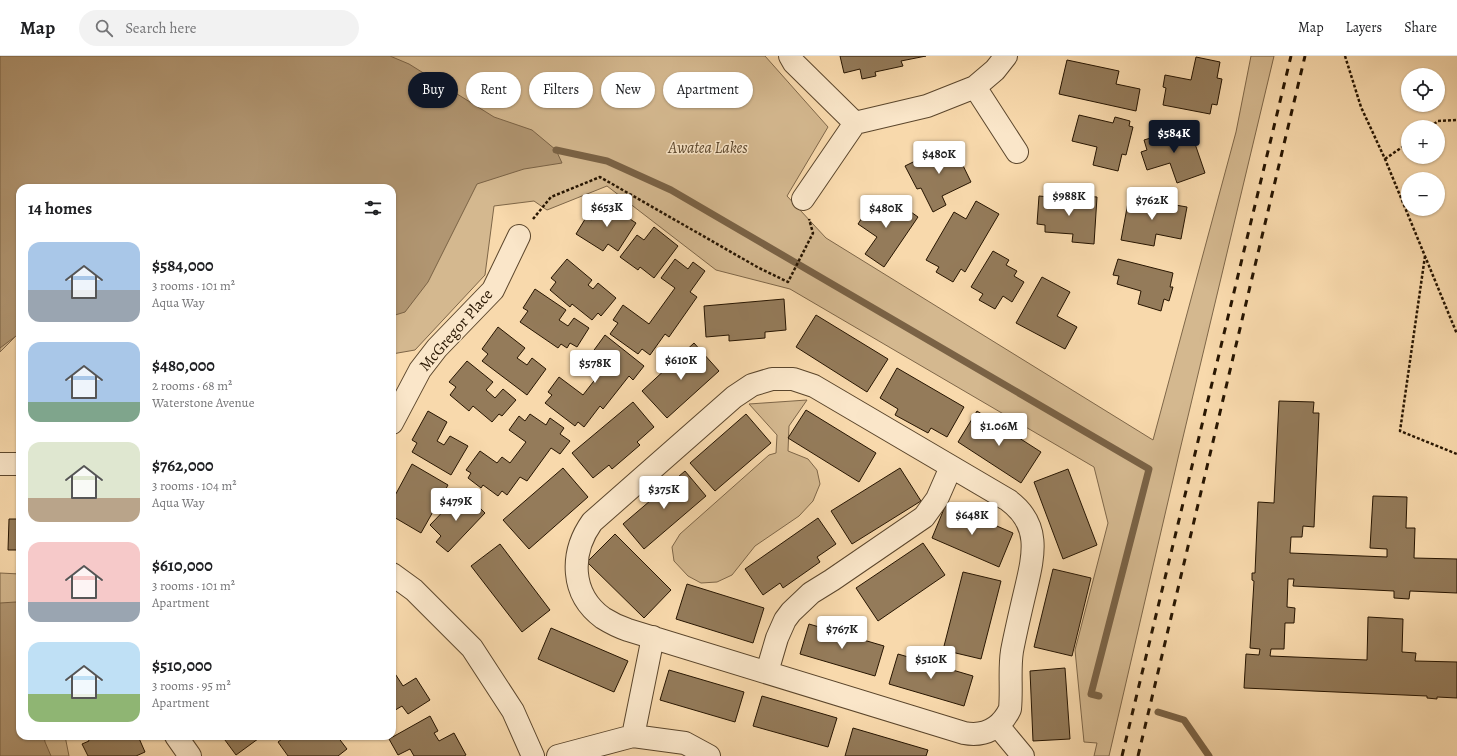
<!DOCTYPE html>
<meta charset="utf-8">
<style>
body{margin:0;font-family:Alegreya,serif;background:#f2f2f2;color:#202124;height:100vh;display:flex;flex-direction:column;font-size:15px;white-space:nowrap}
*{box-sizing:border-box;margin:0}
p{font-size:13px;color:#757577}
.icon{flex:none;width:22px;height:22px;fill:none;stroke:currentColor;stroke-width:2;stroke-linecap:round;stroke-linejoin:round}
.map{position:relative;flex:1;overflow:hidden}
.details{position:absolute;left:16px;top:128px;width:380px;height:556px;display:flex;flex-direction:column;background:#fff;border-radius:12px;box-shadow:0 1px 3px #0004}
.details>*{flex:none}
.top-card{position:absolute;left:408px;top:16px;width:380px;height:36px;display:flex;gap:8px}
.controls{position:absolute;left:1401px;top:12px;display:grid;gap:8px}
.controls a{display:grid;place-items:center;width:44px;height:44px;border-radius:50%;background:#fff;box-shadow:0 1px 3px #0004;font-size:20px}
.price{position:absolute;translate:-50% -34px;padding:0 9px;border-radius:4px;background:#fff;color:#222;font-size:13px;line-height:26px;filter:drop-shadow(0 1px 2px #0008)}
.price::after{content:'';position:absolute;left:50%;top:24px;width:12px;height:9px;margin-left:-6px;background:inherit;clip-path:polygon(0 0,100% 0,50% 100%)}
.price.current{background:#111827;color:#fff}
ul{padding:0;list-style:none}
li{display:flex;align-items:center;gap:12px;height:100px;padding:0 12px}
li span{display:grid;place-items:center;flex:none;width:112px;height:80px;border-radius:12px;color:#555}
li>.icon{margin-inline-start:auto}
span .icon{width:48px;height:48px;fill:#fffc;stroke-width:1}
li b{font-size:17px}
h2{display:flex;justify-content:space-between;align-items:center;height:48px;padding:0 12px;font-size:17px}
.pill{padding:0 14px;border-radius:18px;background:#fff;box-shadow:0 1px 3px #0004;font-size:14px;line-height:36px}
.pill.current{background:#111827;color:#fff}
header{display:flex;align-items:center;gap:24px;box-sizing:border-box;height:56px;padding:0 20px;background:#fff;border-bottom:1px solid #e0e0e0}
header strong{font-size:19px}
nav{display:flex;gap:22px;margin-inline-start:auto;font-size:14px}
.search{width:280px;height:36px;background:#f2f2f2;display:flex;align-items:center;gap:10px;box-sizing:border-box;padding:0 14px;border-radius:22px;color:#757577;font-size:15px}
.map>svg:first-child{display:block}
</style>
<header>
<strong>Map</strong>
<div class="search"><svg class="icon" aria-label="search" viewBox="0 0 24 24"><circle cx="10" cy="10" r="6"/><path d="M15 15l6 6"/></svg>Search here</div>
<nav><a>Map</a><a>Layers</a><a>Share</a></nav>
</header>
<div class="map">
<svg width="1457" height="700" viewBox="0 0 1457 700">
<rect width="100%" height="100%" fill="#f8d9ac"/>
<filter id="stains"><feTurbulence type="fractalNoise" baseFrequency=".005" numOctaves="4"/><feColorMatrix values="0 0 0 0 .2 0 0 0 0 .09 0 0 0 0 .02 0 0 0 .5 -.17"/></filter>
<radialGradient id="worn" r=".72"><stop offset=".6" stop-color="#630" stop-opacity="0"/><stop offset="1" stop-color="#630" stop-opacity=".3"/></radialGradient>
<path fill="#d4b88f" stroke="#7e6648" d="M0,0H765L828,71L787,140L826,182L1153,384L1236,76L1251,0H1274L1179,398L1109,700H1094L1097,687L1084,686L1075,594L1108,467L1094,411L790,233L716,214L607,130L547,154L534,145L494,150L485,219L415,294L392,298V132H20V276L0,296Z
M807,344L789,370L788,395L808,403L817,414L820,428L813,445L799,460L755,490L732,519L717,526L701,527L688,520L674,505L672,491L680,478L769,399L776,397L777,379L749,348Z
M0,517L20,518V680H65L69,700H0Z"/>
<path fill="#b19672" stroke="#7a6245" d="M0,0H390L409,8L494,61L532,74L556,94L562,107L524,113L477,128L428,226L405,256L392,260V132H20V277L0,292Z
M16,546L20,549V680H44L45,686L51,700H0V547Z"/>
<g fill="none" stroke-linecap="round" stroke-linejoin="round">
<path stroke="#7a6245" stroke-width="7" d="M556,94L607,105L671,134L1149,413L1091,638L1099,640
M1158,656L1184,664L1209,700"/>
</g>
<path fill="#947b5a" stroke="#271501" d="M840,0H926L901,5L903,10L875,16L876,20L862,23L860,13L844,17Z
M1196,1L1220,6L1217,22L1222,23L1217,49L1212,48L1210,58L1163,49L1166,32L1163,31L1165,19L1191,24Z
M1067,4L1119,15L1116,28L1140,33L1136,55L1059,38Z
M1079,59L1113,67L1115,61L1130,65L1129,70L1133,71L1126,99L1122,98L1118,115L1093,109L1097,91L1072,85Z
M1186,71L1189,80L1192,79L1205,117L1177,127L1170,107L1147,114L1141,96L1147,94L1144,84Z
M952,87L971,126L942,140L946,149L933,156L921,132L917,133L905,110Z
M1071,139L1097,141L1094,188L1072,186L1073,178L1045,176V169L1037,168L1039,140L1071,143Z
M1129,141L1187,151L1181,183L1156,178L1154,190L1121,184Z
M875,142L892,154L897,146L918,161L884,211L865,198L877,181L858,168Z
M976,145L999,158L965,216L961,213L953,226L936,216L939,211L926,204L954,156L966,163Z
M604,146L636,167L618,195L608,188L603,195L576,178L587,160L592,164Z
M654,171L678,190L654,222L640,211L638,214L620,201L637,179L644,184Z
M993,195L1009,204L1006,209L1017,215L1014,220L1024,226L1012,246L1003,240L995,253L979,244L983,238L971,231Z
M567,203L592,224L588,229L593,233L598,227L616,242L601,260L598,257L592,264L572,248L570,251L550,234L556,226L551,222Z
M675,203L688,213L693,206L705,215L690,236L697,241L669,281L665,278L650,299L642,293L638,298L610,278L618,267L613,264L623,249L649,268L675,232L661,222Z
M1118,203L1173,217L1170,231H1173L1169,245L1164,243L1161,255L1138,248L1141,235L1117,228L1119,220L1113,219Z
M1042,221L1070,236L1057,260L1077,271L1065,293L1016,267Z
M535,233L566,254L559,264L568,270L574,262L589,272L577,291L570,287L567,292L561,288L558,292L520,266L528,255L523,252Z
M784,243L786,274L765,276V282L729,285V279L706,281L704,250Z
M816,259L888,303L867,336L796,291Z
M498,271L525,292L517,302L527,309L532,302L546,313L527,339L482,305L488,298L482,293Z
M605,279L644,310L633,324L629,320L603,353L600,350L584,371L578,366L575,370L545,347L552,339L548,336L559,321L583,339L604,312L589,301Z
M694,287L719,315L667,362L642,335Z
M467,305L493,326L486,334L495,342L503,333L516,344L502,360L499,358L492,366L473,350L469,355L450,339L456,331L449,326Z
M897,312L964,351L947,381L931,372L928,377L895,359L898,353L880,342Z
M1279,345L1314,346L1313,357H1319L1314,471L1303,470L1302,481H1291L1290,497L1387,501V493L1370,492L1373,440L1407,441L1406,472H1415L1414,502L1457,503V537L1410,535L1409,543L1394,542V535L1293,530L1294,523H1288L1287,551L1295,552L1294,567H1285L1284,593H1271L1270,600L1367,604L1368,561L1403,563L1402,596L1416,597L1415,605L1457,606V642L1437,641V643L1427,642V640L1244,632L1246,598L1259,599L1260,593L1250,592L1254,525L1252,524V517H1255L1258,446L1274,447Z
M633,346L654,371L637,386L640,389L612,413L609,409L593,422L572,397Z
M806,354L876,397L859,426L788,382Z
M428,355L447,366L437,385L444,389L450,380L468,390L451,419L412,396L417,387L412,384Z
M977,355L1041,396L1021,427L958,386Z
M530,358L546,369L550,362L564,372L560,378L570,385L560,398L551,392L527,425L520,421L507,439L502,435L498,440L483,429L481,432L468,422L471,417L466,414L480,395L497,407L502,401L510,407L526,386L509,374L519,360L525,365Z
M746,358L771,387L715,435L690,407Z
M412,408L448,429L421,477L392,460V445Z
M563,412L588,441L529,493L503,464Z
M900,412L921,445L852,488L831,455Z
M1068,413L1097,489L1063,503L1034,426Z
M685,415L706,440L644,493L623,468Z
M458,440L466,448L471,443L485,457L448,496L436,486L441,480L430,469Z
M946,448L1013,477L999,511L932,482Z
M818,462L836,488L817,501L820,506L783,532L780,527L763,539L745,513Z
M9,463H20V494H8Z
M615,478L671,534L644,562L587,506Z
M923,487L945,519L878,565L856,532Z
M500,488L550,554L522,576L471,510Z
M1053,513L1091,522L1072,600L1034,591Z
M963,516L1001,525L981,603L943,594Z
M687,528L764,552L753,587L676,563Z
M809,568L884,590L875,620L800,598Z
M551,572L628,605L614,636L538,603Z
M898,598L973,620L964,650L889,628Z
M1065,612L1070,683L1033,685L1030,615Z
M392,613L403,630L416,622L430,644L408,658L402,650L392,656Z
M669,614L744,636L735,666L660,644Z
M762,640L837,662L828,691L753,670Z
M430,660L438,675L434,677L439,685L454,677L466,699L464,700H414L410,693L398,699L389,683Z
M853,672L928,694L926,700H845Z
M87,680H138L145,696L136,700H88L82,688L89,685Z
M222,680H262L236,699Z
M286,680H311L313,682L316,680H337L347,693L338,700H288L278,686Z"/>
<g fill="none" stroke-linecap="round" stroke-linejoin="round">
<defs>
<path id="minor" d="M790,0L794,7L855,67
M975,31L1017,96
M803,143L855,67L927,50L975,31L995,14L1006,0
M772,323H793L814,330L1008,444C1041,468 1034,498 1026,532C1021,553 1016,574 1012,595C1009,614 1012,633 1010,653C1001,672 985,681 964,677L628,574C619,571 611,567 603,562C570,538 570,497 592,466L734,341L752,329Z
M392,367L420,314L437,292L493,234L519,180
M0,408H20
M392,518L414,534L472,592L513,655L533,700
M767,616L777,582L785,564L791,556L811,537L832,524L924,461L937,443L951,411
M998,670L1023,700
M176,680L190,700
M633,680L653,581
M558,700L633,680L685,687L709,700"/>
</defs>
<use href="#minor" stroke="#5b462c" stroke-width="24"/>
<path stroke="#271501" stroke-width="2.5" stroke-dasharray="3 2" stroke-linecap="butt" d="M1345,0L1361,51L1385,103L1457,278
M1430,71L1438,65L1457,64
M1385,103L1408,87
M533,163L551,141L600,121L759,212L788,226L813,177L809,163
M1425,200L1400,375L1457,398"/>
<use href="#minor" stroke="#fae6c9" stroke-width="22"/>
<path stroke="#271501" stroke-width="3" stroke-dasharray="7 7" stroke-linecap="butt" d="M1122,700L1291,0
M1138,700L1305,0"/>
</g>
<g text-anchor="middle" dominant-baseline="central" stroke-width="3" stroke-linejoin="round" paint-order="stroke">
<g font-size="16" font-style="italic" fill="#5b462c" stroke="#fae6c9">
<text x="708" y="92">Awatea Lakes</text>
</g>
<g font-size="16" fill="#271501" stroke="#fae6c9">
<text transform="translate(456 274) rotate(-49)">McGregor Place</text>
</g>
</g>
<rect width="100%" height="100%" filter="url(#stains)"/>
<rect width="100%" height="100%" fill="url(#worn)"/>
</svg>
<div class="controls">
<a><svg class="icon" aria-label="locate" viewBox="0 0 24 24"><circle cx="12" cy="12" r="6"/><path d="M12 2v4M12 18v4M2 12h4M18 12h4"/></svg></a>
<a>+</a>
<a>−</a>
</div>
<b class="price current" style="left:1174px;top:98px">$584K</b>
<b class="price" style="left:939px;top:119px">$480K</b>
<b class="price" style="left:1069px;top:161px">$988K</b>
<b class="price" style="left:1152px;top:165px">$762K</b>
<b class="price" style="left:607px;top:172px">$653K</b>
<b class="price" style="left:886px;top:173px">$480K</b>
<b class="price" style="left:681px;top:325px">$610K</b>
<b class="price" style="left:595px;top:328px">$578K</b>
<b class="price" style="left:999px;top:391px">$1.06M</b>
<b class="price" style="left:664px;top:454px">$375K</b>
<b class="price" style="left:456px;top:466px">$479K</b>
<b class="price" style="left:972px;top:480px">$648K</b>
<b class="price" style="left:842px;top:594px">$767K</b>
<b class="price" style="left:931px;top:624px">$510K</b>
<div class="top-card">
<a class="pill current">Buy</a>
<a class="pill">Rent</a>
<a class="pill">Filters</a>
<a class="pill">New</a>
<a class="pill">Apartment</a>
</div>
<section class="details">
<h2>14 homes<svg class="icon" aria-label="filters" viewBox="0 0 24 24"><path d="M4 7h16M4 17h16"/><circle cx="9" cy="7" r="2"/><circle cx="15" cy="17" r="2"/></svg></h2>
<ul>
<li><span style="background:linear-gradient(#a9c7e8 60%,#9aa5b1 0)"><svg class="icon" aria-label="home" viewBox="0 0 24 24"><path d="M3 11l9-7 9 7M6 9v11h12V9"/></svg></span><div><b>$584,000</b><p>3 rooms · 101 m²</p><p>Aqua Way</p></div></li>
<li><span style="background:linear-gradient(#a9c7e8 75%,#7fa58c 0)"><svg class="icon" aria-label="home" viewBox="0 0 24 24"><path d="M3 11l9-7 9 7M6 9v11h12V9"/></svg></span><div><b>$480,000</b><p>2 rooms · 68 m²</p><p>Waterstone Avenue</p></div></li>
<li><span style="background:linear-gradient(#dfe7d0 70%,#b9a48a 0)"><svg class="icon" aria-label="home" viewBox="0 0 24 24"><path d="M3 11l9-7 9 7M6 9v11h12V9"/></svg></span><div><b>$762,000</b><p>3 rooms · 104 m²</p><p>Aqua Way</p></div></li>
<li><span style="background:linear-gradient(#f6c9c9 75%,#9aa5b1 0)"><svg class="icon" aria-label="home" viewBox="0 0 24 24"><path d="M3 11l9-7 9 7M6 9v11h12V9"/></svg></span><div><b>$610,000</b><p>3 rooms · 101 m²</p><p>Apartment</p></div></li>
<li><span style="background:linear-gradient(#bfe0f5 65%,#8fb573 0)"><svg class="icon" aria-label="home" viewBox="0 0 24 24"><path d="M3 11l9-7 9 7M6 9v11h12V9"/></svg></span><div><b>$510,000</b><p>3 rooms · 95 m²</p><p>Apartment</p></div></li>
</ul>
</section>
</div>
